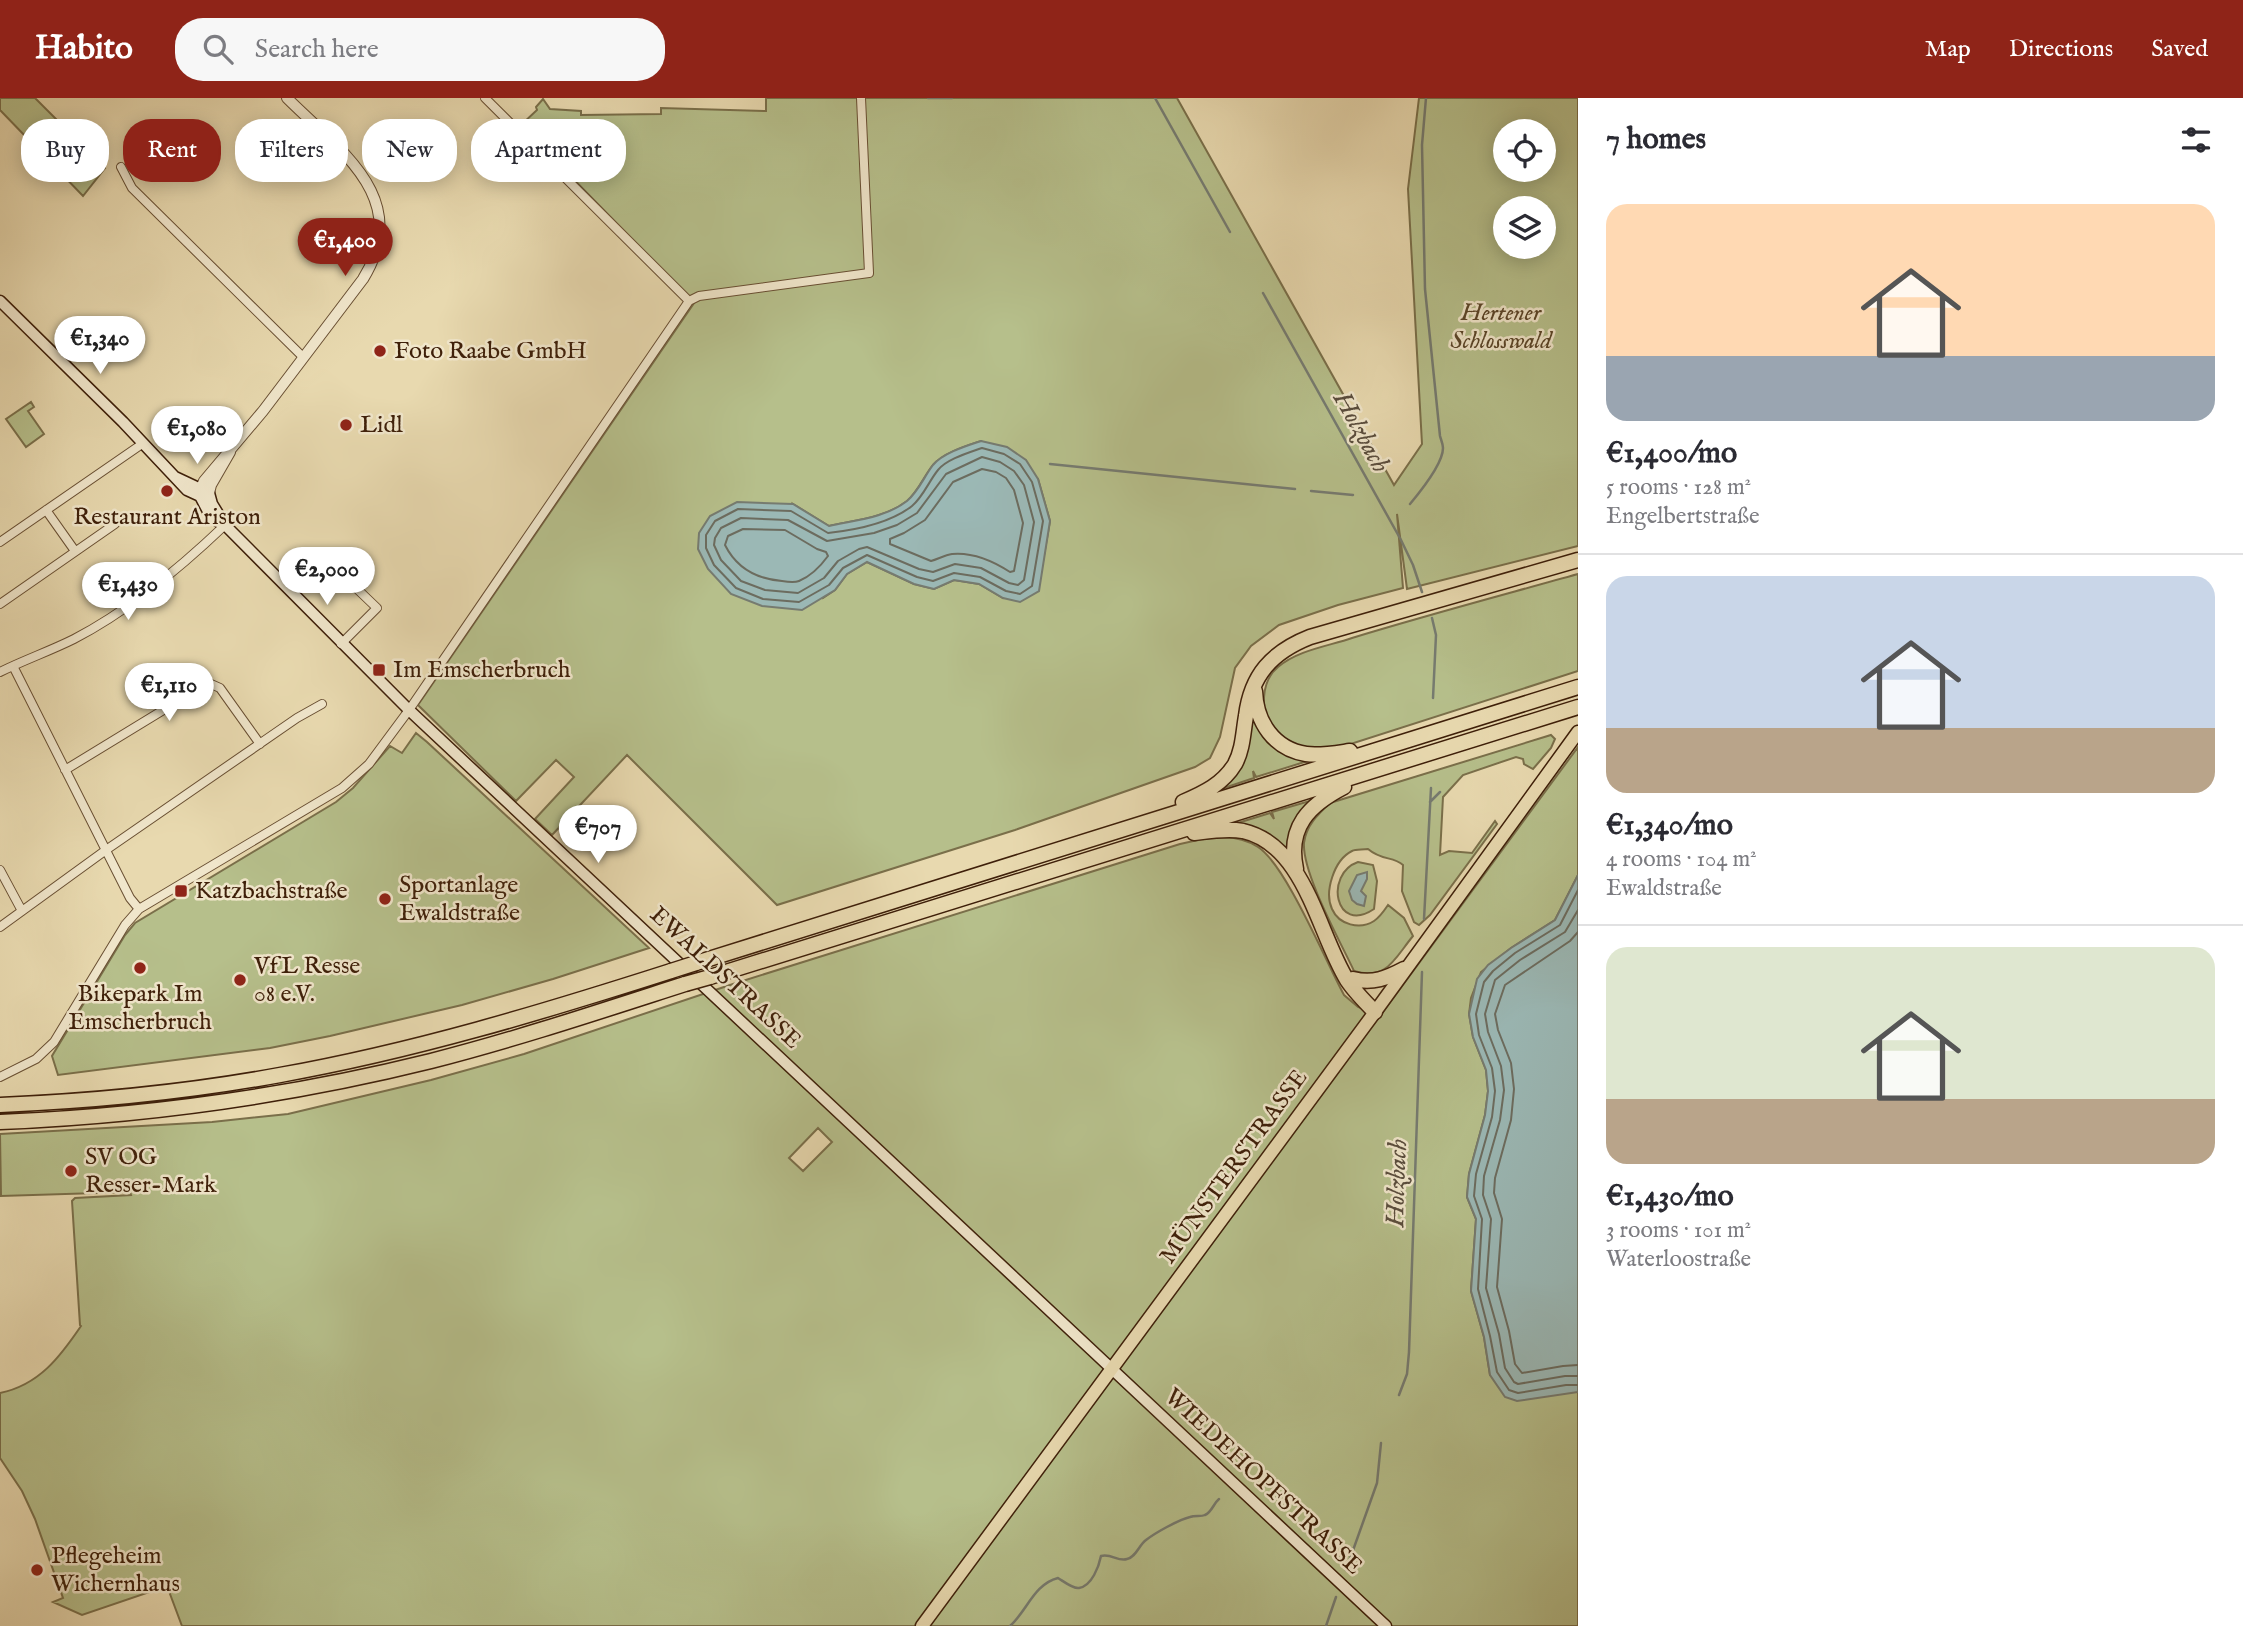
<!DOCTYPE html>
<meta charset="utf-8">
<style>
body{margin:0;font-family:"IM FELL English",serif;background:#f7f7f7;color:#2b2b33;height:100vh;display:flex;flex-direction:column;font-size:26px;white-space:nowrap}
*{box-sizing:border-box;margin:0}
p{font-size:23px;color:#7c7c81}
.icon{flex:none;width:38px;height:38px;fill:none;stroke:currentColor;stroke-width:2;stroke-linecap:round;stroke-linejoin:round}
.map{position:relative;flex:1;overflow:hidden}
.sheet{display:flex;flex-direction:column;background:#fff;width:665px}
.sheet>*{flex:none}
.top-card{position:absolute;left:21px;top:21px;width:665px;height:63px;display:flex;gap:14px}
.buttons{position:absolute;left:1493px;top:21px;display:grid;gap:14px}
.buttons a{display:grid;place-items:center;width:63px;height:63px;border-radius:50%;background:#fff;box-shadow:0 4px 18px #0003;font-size:35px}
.price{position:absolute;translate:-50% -60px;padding:0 16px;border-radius:24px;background:#fff;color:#222;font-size:23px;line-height:46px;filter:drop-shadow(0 2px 4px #0008)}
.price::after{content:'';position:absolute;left:50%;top:42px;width:21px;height:16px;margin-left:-10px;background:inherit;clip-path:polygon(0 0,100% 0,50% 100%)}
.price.current{background:#8f2418;color:#fff}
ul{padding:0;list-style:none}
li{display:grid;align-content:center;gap:14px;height:371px;padding:0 28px}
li+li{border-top:2px solid #e1e1e2}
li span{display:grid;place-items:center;height:217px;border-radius:21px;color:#555}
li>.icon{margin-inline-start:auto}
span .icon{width:126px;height:126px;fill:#fffc;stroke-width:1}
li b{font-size:30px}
h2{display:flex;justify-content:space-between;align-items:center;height:84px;padding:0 28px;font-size:30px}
.chip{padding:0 24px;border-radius:28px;background:#fff;box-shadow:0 4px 18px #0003;font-size:24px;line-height:63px}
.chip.current{background:#8f2418;color:#fff}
header{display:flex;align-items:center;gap:42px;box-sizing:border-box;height:98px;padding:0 35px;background:#8f2418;color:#fff}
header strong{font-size:33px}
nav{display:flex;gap:38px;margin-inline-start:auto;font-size:24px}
.search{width:490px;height:63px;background:#f7f7f7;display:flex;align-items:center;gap:18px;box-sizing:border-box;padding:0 24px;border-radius:28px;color:#7c7c81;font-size:26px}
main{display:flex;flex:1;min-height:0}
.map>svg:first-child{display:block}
</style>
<header>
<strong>Habito</strong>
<div class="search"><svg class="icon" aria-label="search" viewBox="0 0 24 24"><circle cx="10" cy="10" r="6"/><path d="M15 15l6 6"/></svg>Search here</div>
<nav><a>Map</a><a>Directions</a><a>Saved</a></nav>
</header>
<main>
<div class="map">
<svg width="1578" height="1528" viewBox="0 0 1578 1528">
<rect width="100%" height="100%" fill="#e8d9af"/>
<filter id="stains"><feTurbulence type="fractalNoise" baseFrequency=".00286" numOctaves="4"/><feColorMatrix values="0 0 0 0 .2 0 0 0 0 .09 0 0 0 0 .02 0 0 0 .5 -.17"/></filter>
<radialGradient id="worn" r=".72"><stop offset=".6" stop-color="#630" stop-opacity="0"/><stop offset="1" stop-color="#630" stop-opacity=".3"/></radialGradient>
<path fill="#b6bf8b" stroke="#7a6f4a" stroke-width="2" fill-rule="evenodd" d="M0,0H35L105,70L83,98L0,12Z
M766,0H1177L1394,387L1422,346L1408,91L1419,0H1578V448L1407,491L1397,416L1403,490L1338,507L1279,527L1251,548L1235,570L1220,639L1210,660L1195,669L1015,732L777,807L627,657L552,737L535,721L574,679L556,662L516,703L418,607L694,205L521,27L537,12L536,9L543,1L550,11L581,13V17L661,16V10L766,13ZM1505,33H1544V72H1505ZM1505,110H1544V149H1505ZM981,343L1038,381L1050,423L1042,469L1003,500L979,486L954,482L934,491L914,486L867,464L847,476L835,492L823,500L793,406L829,428C856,422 885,420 907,403C918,394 924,378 933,367C943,355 966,348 981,343Z
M31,304L34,309L28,313L44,336L26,349L6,321Z
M1578,476V573L1332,652C1307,650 1291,651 1274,631C1259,615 1261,583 1278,569C1298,552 1329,548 1352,540C1427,517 1503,497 1578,476Z
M1250,609L1256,618L1311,662L1256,679L1253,673L1254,680L1218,692Z
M416,635L427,644L649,850L553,881L462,907L330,938L270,950L58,977L52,958L125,837L135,825L336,704L353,690L390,648L402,655Z
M1551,637L1555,641L1551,650L1533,671L1524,666L1523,661L1516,659L1463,677L1443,699L1440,757L1449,753L1472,755L1495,723L1497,726L1430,817L1419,827L1414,824L1402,793L1403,767C1393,758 1382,763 1368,751C1362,752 1356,751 1352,753C1334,762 1324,794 1332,811C1339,827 1360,832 1374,823C1380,819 1384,813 1388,807L1404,820L1413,838C1394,861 1387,883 1354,873C1340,843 1302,775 1304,745C1306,728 1318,716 1330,705Z
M1578,649V777L1555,822L1511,850L1481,874L1471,900L1469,916L1473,939L1486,972L1488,993L1485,1017L1469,1076L1467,1099L1476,1121L1471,1193L1484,1239L1490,1277L1567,1294H1578V1528H182L167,1488L82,1517L53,1504L63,1500L35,1421L22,1393L0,1360V1295C39,1287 60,1259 81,1228L80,1227L72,1103L75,1100L131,1097L130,1094L1,1098L0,1036L212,1024L288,1016L431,982L524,956L733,886L1180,746C1205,740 1234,733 1258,749C1286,767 1326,864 1344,897L1358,909L1380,918ZM818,1030L832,1044L803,1073L789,1060Z
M1313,702L1291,756L1228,728L1270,715L1274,721L1272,714Z
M1358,764L1373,767L1377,783L1374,811C1335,837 1324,776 1358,764Z"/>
<path fill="#9bb8b5" stroke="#767b70" stroke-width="2" d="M981,343L1007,349L1026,362L1038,381L1050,423L1039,493L1020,504L1003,500L979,486L954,482L934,491L914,486L867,464L847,476L835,492L802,512L762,508L731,496L708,471L698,451L699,435L710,418L737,404L793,406L829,428C856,422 885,420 907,403C918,394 924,379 933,367C943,355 966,348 981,343Z
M1367,774V781L1361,793L1366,798L1364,808L1357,806L1352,802L1349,793L1357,777Z
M1578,777V1294L1517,1303L1505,1299L1490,1277L1484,1239L1471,1193L1476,1121L1467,1099L1469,1076L1485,1017L1488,993L1486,972L1473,939L1469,916L1477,881L1488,867L1511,850L1555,822Z"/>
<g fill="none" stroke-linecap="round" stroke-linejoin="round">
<path stroke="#6c6c5f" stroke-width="2" d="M982,350L1004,356L1020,366L1032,384L1043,423L1032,488L1020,496L1006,493L980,479L954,475L933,483L917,479L867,457L843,470L829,487L799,504L763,501L736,490L714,467L706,450V437L715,423L738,411L791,413L828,435C856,432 889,426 912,408C923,399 929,383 938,372C947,361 968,355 982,350Z
M982,359L1000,364L1014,373L1024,387L1034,424L1024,482L1018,487L1009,485L981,470L955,466L933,474L919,471L867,449L859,451L838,463L824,480L798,495L765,492L741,483L721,462L714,447L715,440L721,430L741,420L788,422L827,443L874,435L897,427L917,415L946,376Z
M982,371L996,374L1006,380L1014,392L1023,425L1014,473L1010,474C993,463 973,454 952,456C945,457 938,461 931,463L890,446V441L904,435L925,422L953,384Z
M743,431L785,432L817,451L826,454L828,458C820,469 811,478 799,483C794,485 788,484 782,483C757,481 737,471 725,447L728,438Z
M1578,792L1560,827L1515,855L1493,873L1484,884L1476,916L1479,937L1492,970L1495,993L1492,1019L1476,1076L1474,1098L1482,1121L1478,1191L1490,1238L1497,1274L1509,1292L1518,1295L1566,1287H1578
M1578,812L1565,834L1520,862L1495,882L1485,916L1488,934L1501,968L1504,992L1500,1022L1484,1078L1483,1097L1491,1121L1486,1190L1499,1236L1505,1270L1514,1284L1518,1286L1565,1278H1578
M1578,834L1570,843L1505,887L1495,916L1498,932L1511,965L1514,991L1511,1022L1495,1080L1494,1095L1502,1121L1497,1189L1509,1233L1515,1266L1522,1275L1563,1268L1578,1267"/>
<path stroke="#767b70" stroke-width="2.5" d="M928,0H952
M1155,0L1230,134
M1263,195L1401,442L1413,467L1422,494
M1050,366L1295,391
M1311,393L1353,397
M1410,406C1420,394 1443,365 1443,350C1443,346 1441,342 1440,338L1425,191L1422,47L1426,0
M1432,520L1436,537L1433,600
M1430,704L1440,694
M1424,821L1431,690
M1399,1297L1407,1276L1409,1254L1422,874
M1346,1472L1377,1385L1381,1345
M1010,1528C1027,1513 1034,1486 1058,1480C1063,1483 1073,1491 1079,1490C1092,1488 1099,1468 1101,1458C1111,1455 1118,1464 1127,1461C1136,1459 1139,1447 1146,1442C1155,1435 1178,1422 1190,1419C1195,1417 1201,1419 1205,1417C1212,1414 1213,1406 1219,1401
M1326,1528L1336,1499"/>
<defs>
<path id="minor" d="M485,0L689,203
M121,69L132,90L303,259
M46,412L75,453
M0,444L142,346
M0,506L115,426
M341,546L377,510L354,488L344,468
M13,568L130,800L139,811
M0,574C24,562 50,553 74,541C130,512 180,470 225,427
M65,672L201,589L211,586L220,590L260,646
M0,772L22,813
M0,829L106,752L297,620L322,606
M0,979L36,961L54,944L125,827L139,811L342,690L369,666L409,612L689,203L699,198L869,175L861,0"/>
<path id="tertiary" d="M230,354L211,387L209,395L200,398L201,390L204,383L263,313L363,181C413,100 340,53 287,0"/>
<path id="secondary" d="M0,203L123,324L187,392L200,398L211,419L222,426
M175,379L209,395L212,406L225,427L409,612L1386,1528"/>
<path id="primary" d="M922,1528L1375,914L1578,634"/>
<path id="motorway" d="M1255,593C1256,624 1274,651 1306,656C1320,658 1336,655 1350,653
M1183,704C1204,695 1223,686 1235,666C1243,651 1243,635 1246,618C1251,577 1272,554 1310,539L1578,462
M1194,735C1210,733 1227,730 1243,733C1305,747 1318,835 1347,882C1355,894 1365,904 1375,914
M1296,771C1287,729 1309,707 1344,689
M696,865L1578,589
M710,879L1578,609
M1353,881C1373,886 1387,880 1404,871
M0,1007C94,1003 188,994 280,977C414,953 543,914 671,873
M0,1024C145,1018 290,998 431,963C517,941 601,913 685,886"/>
</defs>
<use href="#minor" stroke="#684e32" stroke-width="10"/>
<use href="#tertiary" stroke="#684e32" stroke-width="12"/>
<use href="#secondary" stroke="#3e1f09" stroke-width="13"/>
<use href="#primary" stroke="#3e1f09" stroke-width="15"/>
<use href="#motorway" stroke="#3e1f09" stroke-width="17"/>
<use href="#minor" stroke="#f0e6cb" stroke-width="8"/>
<use href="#tertiary" stroke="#f0e6cb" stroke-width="10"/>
<use href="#secondary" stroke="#f0e6cb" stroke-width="10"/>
<use href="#primary" stroke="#e8d9af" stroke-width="12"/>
<use href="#motorway" stroke="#e8d9af" stroke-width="14"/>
<defs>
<path id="motorway-bridge" d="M671,873L696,865
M685,886L710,879"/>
</defs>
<use href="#motorway-bridge" stroke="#3e1f09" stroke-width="17" stroke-linecap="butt"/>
<use href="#motorway-bridge" stroke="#e8d9af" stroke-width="14"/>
</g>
<g fill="#8f2418" stroke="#f0e6cb" stroke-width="2.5">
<circle cx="380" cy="253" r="7"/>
<circle cx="346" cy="327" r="7"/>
<circle cx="167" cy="393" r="7"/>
<rect x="372" y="565" width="14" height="14" rx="3.5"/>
<rect x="174" y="786" width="14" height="14" rx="3.5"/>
<circle cx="385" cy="801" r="7"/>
<circle cx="140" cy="870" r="7"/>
<circle cx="240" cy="882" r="7"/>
<circle cx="71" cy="1073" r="7"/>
<circle cx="37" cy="1472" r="7"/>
</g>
<g text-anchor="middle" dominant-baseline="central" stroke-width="5" stroke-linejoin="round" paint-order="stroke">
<g font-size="24" font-style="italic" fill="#5c472a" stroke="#f0e6cb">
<text x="1501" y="215">Hertener<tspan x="1501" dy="28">Schlosswald</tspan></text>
</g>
<g font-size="24" fill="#3e1f09" stroke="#f0e6cb" text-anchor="start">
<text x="394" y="253">Foto Raabe GmbH</text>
<text x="360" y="327">Lidl</text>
<text x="167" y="419" text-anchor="middle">Restaurant Ariston</text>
<text x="393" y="572">Im Emscherbruch</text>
<text x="399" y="787">Sportanlage<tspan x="399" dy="28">Ewaldstraße</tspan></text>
<text x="195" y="793">Katzbachstraße</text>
<text x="254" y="868">VfL Resse<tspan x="254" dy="28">08 e.V.</tspan></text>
<text x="140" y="896" text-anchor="middle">Bikepark Im<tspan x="140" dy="28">Emscherbruch</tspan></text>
<text x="85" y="1059">SV OG<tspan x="85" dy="28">Resser-Mark</tspan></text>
<text x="51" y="1458">Pflegeheim<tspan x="51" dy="28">Wichernhaus</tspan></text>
</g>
<g font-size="24" fill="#3e1f09" stroke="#f0e6cb">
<text transform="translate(725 880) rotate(43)">EWALDSTRASSE</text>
<text transform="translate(1234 1069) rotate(-54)">MÜNSTERSTRASSE</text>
<text transform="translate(1263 1384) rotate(43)">WIEDEHOPFSTRASSE</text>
</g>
<g font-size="26" font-style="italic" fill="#5a4d3d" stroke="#f0e6cb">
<text transform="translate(1361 334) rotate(61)">Holzbach</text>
<text transform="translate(1397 1085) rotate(-88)">Holzbach</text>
</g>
</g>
<rect width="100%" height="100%" filter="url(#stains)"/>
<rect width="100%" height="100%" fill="url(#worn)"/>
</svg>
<div class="buttons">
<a><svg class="icon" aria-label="locate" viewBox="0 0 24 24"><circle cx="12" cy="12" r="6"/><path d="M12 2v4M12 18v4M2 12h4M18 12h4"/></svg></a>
<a><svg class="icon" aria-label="layers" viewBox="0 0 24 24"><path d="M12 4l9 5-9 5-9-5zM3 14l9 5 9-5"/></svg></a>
</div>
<b class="price current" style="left:345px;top:180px">€1,400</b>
<b class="price" style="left:100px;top:278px">€1,340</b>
<b class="price" style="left:197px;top:368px">€1,080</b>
<b class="price" style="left:327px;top:509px">€2,000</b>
<b class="price" style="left:128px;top:524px">€1,430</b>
<b class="price" style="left:169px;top:625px">€1,110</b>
<b class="price" style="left:598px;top:767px">€707</b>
<div class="top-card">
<a class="chip">Buy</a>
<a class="chip current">Rent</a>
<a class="chip">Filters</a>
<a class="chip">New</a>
<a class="chip">Apartment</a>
</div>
</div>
<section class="sheet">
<h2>7 homes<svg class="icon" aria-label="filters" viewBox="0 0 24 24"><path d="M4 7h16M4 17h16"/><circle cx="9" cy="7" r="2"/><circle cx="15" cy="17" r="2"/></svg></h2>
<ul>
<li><span style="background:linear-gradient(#ffd9b3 70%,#9aa5b1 0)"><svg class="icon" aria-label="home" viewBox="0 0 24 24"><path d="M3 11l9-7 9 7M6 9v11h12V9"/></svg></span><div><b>€1,400/mo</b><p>5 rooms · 128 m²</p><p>Engelbertstraße</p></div></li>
<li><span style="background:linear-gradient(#c9d6e8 70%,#b9a48a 0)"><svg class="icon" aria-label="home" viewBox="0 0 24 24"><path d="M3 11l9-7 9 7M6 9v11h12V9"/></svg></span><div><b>€1,340/mo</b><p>4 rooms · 104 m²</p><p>Ewaldstraße</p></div></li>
<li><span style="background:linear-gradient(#dfe7d0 70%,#b9a48a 0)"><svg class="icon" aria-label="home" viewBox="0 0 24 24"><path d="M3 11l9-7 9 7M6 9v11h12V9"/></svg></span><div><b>€1,430/mo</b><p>3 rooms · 101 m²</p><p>Waterloostraße</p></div></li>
</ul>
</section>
</main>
